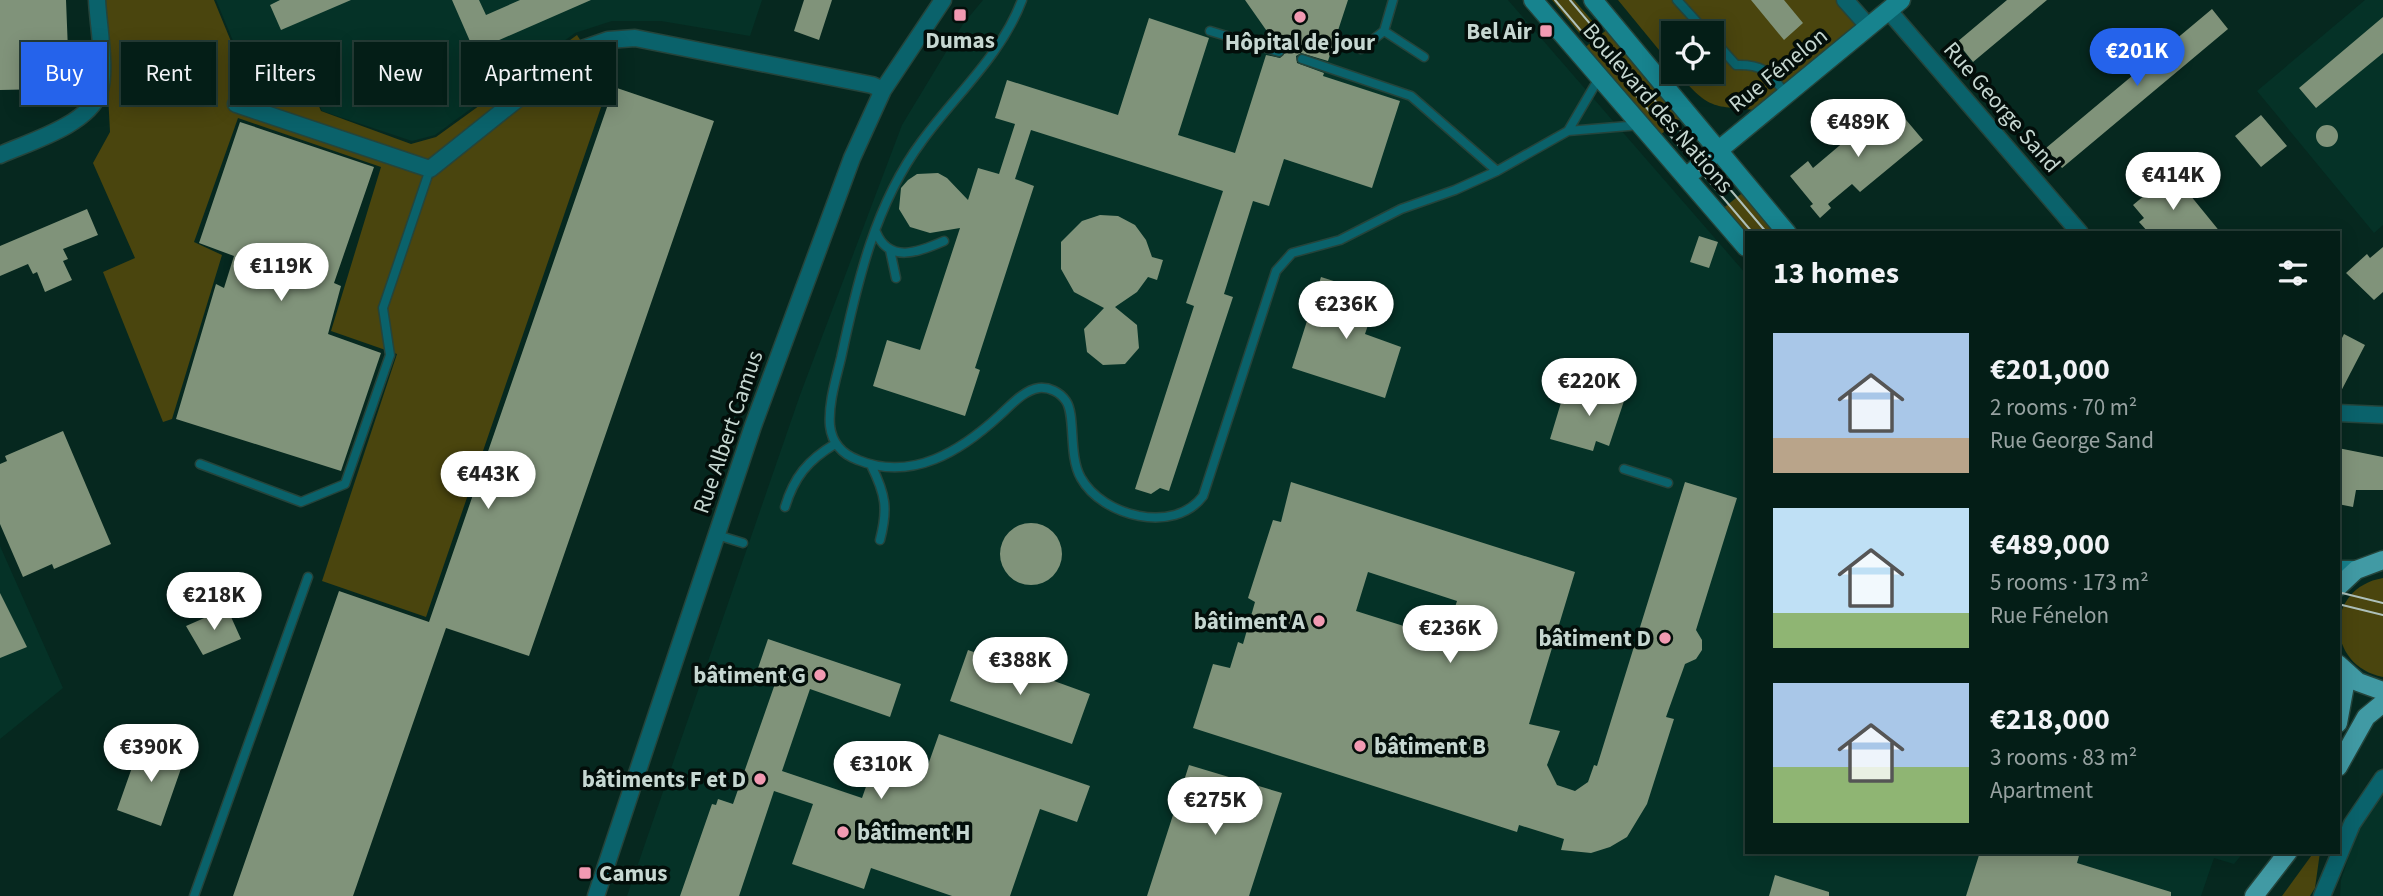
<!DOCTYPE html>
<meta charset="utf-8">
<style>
body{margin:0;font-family:"Source Sans 3",sans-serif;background:#0d2720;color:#f1f3f6;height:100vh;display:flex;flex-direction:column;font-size:26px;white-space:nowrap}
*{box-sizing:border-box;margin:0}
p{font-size:23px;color:#97a2a1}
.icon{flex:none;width:38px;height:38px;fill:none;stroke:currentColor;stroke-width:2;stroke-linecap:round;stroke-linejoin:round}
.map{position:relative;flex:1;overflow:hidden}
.side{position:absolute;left:1745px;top:231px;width:595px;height:623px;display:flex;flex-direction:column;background:#041e17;border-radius:0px;box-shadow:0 4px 18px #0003,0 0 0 2px #253c36}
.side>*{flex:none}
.top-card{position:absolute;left:21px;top:42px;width:665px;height:63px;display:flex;gap:14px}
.buttons{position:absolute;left:1661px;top:21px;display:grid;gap:14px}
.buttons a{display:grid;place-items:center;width:63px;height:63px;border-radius:0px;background:#041e17;box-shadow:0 4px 18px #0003,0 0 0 2px #253c36;font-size:35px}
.price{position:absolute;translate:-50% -60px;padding:0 16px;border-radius:24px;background:#fff;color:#222;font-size:23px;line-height:46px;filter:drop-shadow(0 2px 4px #0008)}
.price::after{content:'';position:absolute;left:50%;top:42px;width:21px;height:16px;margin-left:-10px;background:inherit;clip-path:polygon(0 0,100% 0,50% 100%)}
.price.active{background:#2563eb;color:#fff}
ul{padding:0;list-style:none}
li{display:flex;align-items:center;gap:21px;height:175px;padding:0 28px}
li span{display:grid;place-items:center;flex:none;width:196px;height:140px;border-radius:0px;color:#555}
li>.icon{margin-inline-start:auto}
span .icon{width:84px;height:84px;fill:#fffc;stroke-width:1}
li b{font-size:30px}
h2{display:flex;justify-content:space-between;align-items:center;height:84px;padding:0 28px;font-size:30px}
.chip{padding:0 24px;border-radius:0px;background:#041e17;box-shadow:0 4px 18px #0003,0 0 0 2px #253c36;font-size:24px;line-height:63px}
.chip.active{background:#2563eb;color:#fff}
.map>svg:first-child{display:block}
</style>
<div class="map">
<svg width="2383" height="896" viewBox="0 0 2383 896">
<rect width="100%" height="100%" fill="#06281f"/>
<path fill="#053227" d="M216,0H762L750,36L661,21H612L575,33L435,135L412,141L322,111L305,71L260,56L241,60Z
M983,0H1508L1746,274V852H2244L2234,864L2214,858L2201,896H627L800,395L902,125L963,24Z
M2365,0H2383V225L2374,233L2257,91Z
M0,546L63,688L0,739Z
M2383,791V896H2340L2341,880L2358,828Z"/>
<path fill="#4a450e" d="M103,0H214L239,61L261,58L304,72L321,111L411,144L436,137L577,35L609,84L426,617L322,581L397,354L331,331L381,167L238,118L194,242L222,255L172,419L163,422L103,272L135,258L93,163L110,132Z
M1552,0H1574L1594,23L1580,34Z
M1618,0H1845L1869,27L1765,111C1714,105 1711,113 1677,72H1712V33H1673V67Z
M1609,28L1682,117L1659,136L1583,49Z
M1746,190L1779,233H1746V239L1721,210Z
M2383,578V677C2325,666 2324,588 2383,578Z
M2314,852H2320L2315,888L2310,896H2282Z"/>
<path fill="#80937a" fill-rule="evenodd" d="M0,0H66L69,76L47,77L48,89L0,90Z
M280,0H351L281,30L270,5Z
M452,0H479L486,15L520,0H591L497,41L499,45L476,55Z
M804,0H832L819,40L794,31Z
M1245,0H1348L1328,61L1301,53L1296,56L1297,63L1324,73L1323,76L1400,101L1372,188L1284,159L1269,206L1253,201L1224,294L1233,297L1169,491L1160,488L1151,494L1135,489L1194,306L1186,303L1223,191L1031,130L1015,179L1034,186L975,368L980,370L965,416L873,386L887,340L920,350L960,228L930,233L910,227L899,209L901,188L908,180L917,174L938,173L947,178L968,200L978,168L999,174L1015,124L995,118L1007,80L1118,115L1149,18L1209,38L1178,135L1235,153L1266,55L1280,58L1285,53L1283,47L1270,42L1271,37Z
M1751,0H1784L1803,23L1784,40Z
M2007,0H2047L1973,62L1957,42Z
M2212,9L2228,29L2062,168L2046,148Z
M2383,17V53L2316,108L2299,88Z
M614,87L714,121L529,656L446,628L353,896H233L339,591L429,622Z
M1891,102L1923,140L1860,192L1852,184L1828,204L1831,208L1820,218L1810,206L1813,204L1790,176L1808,161L1813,168Z
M2261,115L2287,146L2261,167L2235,136Z
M240,122L374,167L334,283L341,286L328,334L381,353L341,471L176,419L216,284L224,288L234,256L199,243Z
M2316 136a11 11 0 1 1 22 0a11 11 0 1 1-22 0Z
M2173,180L2183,193L2186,190L2221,233H2149L2139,222L2144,218L2133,205L2151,190L2154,192Z
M87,209L98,235L63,249L68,259L63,261L72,280L45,292L37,272L33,274L28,264L0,276V246Z
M1100,215L1118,216L1135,225L1146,240L1152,257L1163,260L1157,280L1148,277L1137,292L1115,307L1137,325L1139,348L1125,364L1103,365L1087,352L1084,329L1104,308L1074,292L1061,269V242L1082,221Z
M1699,236L1718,242L1709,268L1690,262Z
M2383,247V292L2374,300L2346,273L2367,254L2370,258Z
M1321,277L1378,295L1365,334L1401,347L1385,398L1292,368Z
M2344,334L2365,345L2338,397V346Z
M1588,382L1626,395L1609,446L1596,441L1593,451L1550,439L1563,396L1582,403Z
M63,431L111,544L54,569L52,564L23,577L0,524V464L7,461L5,456Z
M2338,448L2383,457V490H2356L2353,507L2338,504Z
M1291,482L1575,572L1529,724L1560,731L1547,765L1557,785L1575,791L1588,782L1594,765L1597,766L1685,482L1737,498L1696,630L1702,640V650L1696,659L1685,664L1666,717L1674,719L1647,804L1627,837L1610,847L1591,853L1561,850L1564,839L1519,825L1517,832L1193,728L1213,664L1230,668L1238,642L1243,644L1255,602L1248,598L1273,520L1281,522ZM1368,572L1457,601L1445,639L1356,611Z
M1000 554a31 31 0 1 1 62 0a31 31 0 1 1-62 0Z
M0,593L27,647L0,658Z
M227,608L241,639L203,655L186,626Z
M768,639L901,684L890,717L810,689L782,771L862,798L880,747L928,765L939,734L1090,786L1077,822L1040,809L1010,896H952L871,868L864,889L792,864L813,804L774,791L739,896H680L712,804L716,805L718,799L733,804L777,678L757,671Z
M968,650L1090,694L1072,744L950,701Z
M141,742L185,757L161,826L117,810Z
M1189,765L1282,793L1249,896H1147Z
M1980,852H2080L2077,863L2171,892V896H1966Z
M1775,875L1829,892V896H1769Z"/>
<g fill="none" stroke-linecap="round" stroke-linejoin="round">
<defs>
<path id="lane" d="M1022,0C1001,56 956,94 922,141C875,204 857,283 841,358C836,379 828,404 830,426C832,443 842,454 858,460C912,482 961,451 1000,415C1011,405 1024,390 1039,388C1049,387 1060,392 1066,401C1076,415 1068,456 1081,478C1102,516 1174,535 1203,496L1276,271L1292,253L1340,240L1401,209L1455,190L1497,171L1568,131
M1677,0L1707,33
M1210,31L1279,52
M1384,31L1424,57
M1712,38L1736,65C1765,64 1769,73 1786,94
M1361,49L1384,31L1393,0
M1302,59L1411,96L1497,171
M1599,78L1568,131L1640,125
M876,232C889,264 919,252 944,241
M890,250L896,278
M200,464L301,502L345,484L390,355L383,308L430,169
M871,465C886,495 888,509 880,540
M1624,469L1668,483
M785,507C794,477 808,460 835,444
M717,535L743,543
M194,896L308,577"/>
<path id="street" d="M1845,0L1869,27
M1889,11L2080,233
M236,104L430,169L579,50L608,40L635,38L872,85L883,90
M0,155C29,142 88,125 99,93C107,71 98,24 97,0
M2338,413L2383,415
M596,896L753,426L852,158L883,90L943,0
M2322,896L2352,824L2383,778"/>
<path id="secondary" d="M1533,0L1746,247
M1593,0L1787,233
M1686,177L1901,0
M2338,570H2356"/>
<path id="primary" d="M2338,587L2356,570L2383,560
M2338,664L2358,682L2383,691
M2338,723L2347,674
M2338,767L2366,717L2383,703
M2254,896L2288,852"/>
</defs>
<use href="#lane" stroke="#25443b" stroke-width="11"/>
<use href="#street" stroke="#25443b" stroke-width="19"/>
<use href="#secondary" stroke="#25443b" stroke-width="21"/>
<use href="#primary" stroke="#25443b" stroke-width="21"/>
<use href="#lane" stroke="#0a626b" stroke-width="8"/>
<use href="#street" stroke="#0a626b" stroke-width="16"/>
<use href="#secondary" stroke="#17838e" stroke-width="18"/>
<use href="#primary" stroke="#419aa4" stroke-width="18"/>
<path stroke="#aec1bb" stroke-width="2" d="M1555,0L1753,233
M1570,0L1767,233
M2338,592L2383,603
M2338,604L2383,615"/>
</g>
<g fill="#f19ab2" stroke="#030e0a" stroke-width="2.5">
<rect x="953" y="8" width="14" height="14" rx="3.5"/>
<circle cx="1300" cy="17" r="7"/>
<rect x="1539" y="24" width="14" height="14" rx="3.5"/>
<circle cx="1319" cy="621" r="7"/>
<circle cx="1665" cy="638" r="7"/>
<circle cx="820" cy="675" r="7"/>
<circle cx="1360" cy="746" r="7"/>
<circle cx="760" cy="779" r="7"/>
<circle cx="843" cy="832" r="7"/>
<rect x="578" y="866" width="14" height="14" rx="3.5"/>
</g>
<g text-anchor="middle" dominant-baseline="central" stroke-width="7" stroke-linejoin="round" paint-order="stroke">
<g font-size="23" font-weight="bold" fill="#c6d7d1" stroke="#030e0a" text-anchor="end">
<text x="1532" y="31">Bel Air</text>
<text x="960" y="40" text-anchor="middle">Dumas</text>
<text x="1300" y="42" text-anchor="middle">Hôpital de jour</text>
<text x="1305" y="621">bâtiment A</text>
<text x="1651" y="638">bâtiment D</text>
<text x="806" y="675">bâtiment G</text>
<text x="1374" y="746" text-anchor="start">bâtiment B</text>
<text x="746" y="779">bâtiments F et D</text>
<text x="857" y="832" text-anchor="start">bâtiment H</text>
<text x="599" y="873" text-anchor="start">Camus</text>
</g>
<g font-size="23" fill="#c6d7d1" stroke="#030e0a">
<text transform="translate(1778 70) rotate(-39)">Rue Fénelon</text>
<text transform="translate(2002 107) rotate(49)">Rue George Sand</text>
<text transform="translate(1658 108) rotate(49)">Boulevard des Nations</text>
<text transform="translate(728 432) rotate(-71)">Rue Albert Camus</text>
</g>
</g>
</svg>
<div class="buttons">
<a><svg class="icon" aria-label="locate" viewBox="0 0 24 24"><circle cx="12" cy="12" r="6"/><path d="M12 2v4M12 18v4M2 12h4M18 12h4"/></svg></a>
</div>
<b class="price active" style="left:2137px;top:88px">€201K</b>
<b class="price" style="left:1858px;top:159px">€489K</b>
<b class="price" style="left:2173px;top:212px">€414K</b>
<b class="price" style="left:281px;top:303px">€119K</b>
<b class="price" style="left:1346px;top:341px">€236K</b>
<b class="price" style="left:1589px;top:418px">€220K</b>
<b class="price" style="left:488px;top:511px">€443K</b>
<b class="price" style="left:214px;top:632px">€218K</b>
<b class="price" style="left:1450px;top:665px">€236K</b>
<b class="price" style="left:1020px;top:697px">€388K</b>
<b class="price" style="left:151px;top:784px">€390K</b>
<b class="price" style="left:881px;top:801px">€310K</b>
<b class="price" style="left:1215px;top:837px">€275K</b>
<div class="top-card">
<a class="chip active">Buy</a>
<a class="chip">Rent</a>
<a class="chip">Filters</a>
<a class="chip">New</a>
<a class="chip">Apartment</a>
</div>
<section class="side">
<h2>13 homes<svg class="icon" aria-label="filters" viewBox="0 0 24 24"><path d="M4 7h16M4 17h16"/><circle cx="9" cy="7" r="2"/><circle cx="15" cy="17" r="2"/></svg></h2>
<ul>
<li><span style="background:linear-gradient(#a9c7e8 75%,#b9a48a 0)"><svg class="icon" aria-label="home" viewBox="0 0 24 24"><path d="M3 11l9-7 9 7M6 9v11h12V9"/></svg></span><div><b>€201,000</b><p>2 rooms · 70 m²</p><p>Rue George Sand</p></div></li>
<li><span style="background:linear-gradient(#bfe0f5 75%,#8fb573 0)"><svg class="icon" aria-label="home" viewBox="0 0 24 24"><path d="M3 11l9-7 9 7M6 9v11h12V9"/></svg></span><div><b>€489,000</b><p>5 rooms · 173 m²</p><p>Rue Fénelon</p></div></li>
<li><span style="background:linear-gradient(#a9c7e8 60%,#8fb573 0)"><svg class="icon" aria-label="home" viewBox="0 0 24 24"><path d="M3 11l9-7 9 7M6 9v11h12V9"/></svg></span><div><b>€218,000</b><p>3 rooms · 83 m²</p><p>Apartment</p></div></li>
</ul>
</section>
</div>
